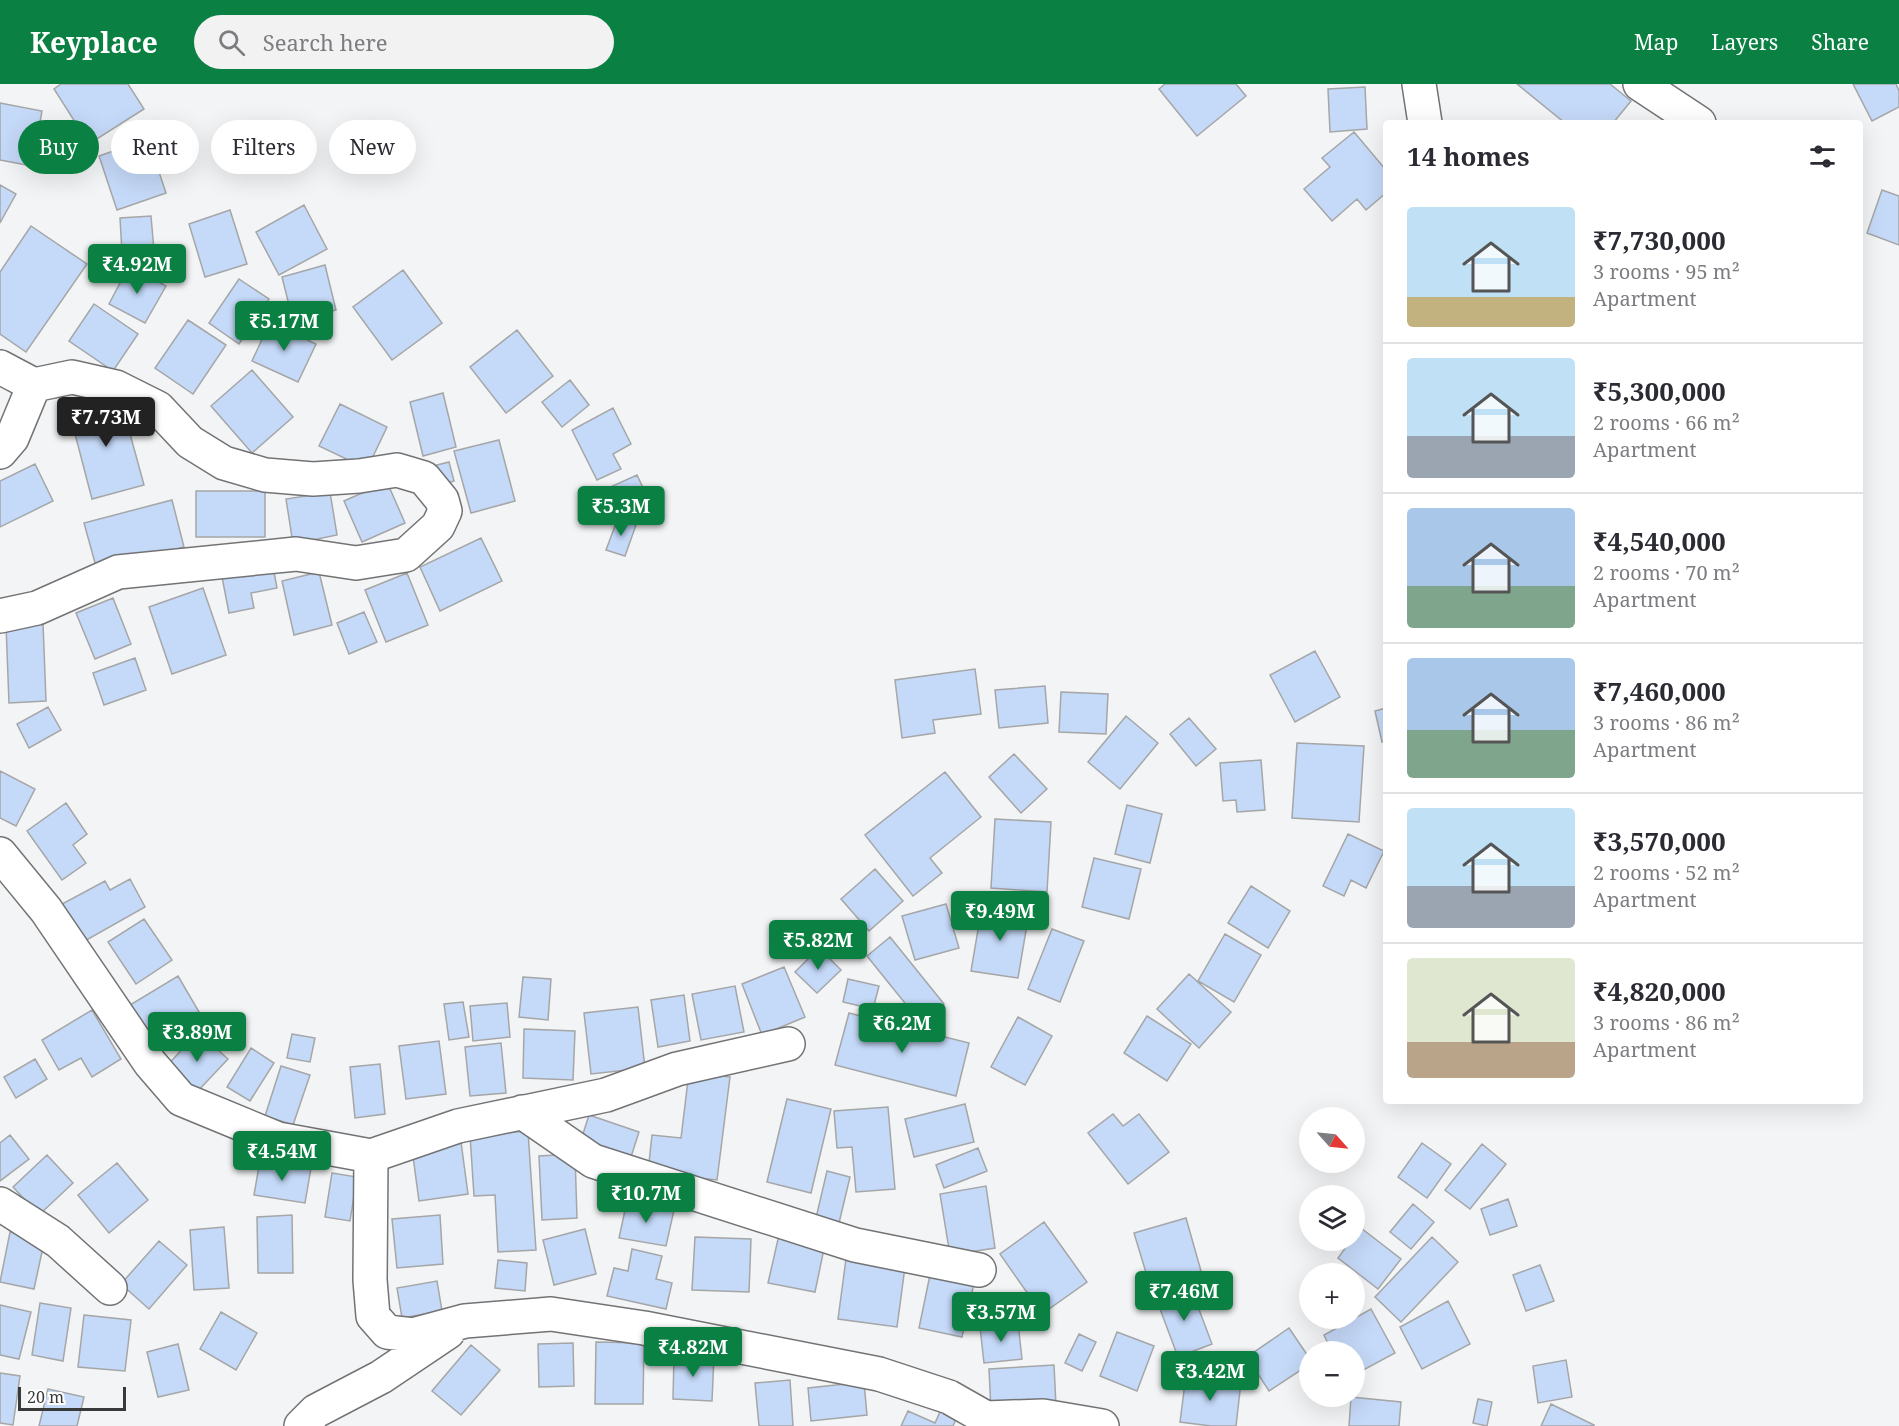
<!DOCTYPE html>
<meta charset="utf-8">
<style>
body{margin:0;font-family:"Noto Serif",serif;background:#f2f2f3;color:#2b2b33;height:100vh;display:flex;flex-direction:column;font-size:22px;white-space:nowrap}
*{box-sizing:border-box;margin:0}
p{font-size:20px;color:#7c7c81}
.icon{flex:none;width:33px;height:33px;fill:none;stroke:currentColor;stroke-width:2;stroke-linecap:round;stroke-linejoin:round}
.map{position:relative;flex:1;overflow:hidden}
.sheet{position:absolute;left:1383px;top:36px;width:480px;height:984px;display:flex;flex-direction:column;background:#fff;border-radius:6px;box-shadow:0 6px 24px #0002}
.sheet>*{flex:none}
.guide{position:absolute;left:18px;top:36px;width:570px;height:54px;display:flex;gap:12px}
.needle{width:39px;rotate:117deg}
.fabs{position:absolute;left:1299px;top:1023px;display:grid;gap:12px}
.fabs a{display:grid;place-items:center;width:66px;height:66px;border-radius:50%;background:#fff;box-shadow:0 6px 24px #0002;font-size:30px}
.scale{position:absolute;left:18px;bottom:15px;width:108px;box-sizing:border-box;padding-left:6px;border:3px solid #383939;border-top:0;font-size:16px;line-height:21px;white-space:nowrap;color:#383939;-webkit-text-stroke:4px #fff;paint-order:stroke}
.price{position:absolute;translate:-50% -51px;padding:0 14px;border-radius:6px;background:#0b8043;color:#fff;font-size:20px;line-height:39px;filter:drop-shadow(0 2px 3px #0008)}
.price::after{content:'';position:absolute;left:50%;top:36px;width:18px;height:14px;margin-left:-9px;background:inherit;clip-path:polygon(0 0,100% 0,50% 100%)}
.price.on{background:#222;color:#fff}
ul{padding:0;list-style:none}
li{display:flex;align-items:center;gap:18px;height:150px;padding:0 24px}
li+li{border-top:2px solid #e1e1e2}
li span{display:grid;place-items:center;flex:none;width:168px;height:120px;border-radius:6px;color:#555}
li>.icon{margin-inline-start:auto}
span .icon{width:72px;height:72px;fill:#fffc;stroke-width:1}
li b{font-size:26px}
h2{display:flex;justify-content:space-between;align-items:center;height:72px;padding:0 24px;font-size:26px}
.pill{padding:0 21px;border-radius:27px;background:#fff;box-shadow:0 6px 24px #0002;font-size:21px;line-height:54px}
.pill.on{background:#0b8043;color:#fff}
header{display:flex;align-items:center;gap:36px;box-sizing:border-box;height:84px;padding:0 30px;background:#0b8043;color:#fff}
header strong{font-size:28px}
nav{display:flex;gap:33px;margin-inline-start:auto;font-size:21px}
.search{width:420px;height:54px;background:#f2f2f3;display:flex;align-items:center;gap:15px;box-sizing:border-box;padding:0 21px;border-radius:33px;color:#7c7c81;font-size:22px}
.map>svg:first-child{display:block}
</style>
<header>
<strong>Keyplace</strong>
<div class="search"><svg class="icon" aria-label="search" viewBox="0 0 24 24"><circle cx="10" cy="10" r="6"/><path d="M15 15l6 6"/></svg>Search here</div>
<nav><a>Map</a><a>Layers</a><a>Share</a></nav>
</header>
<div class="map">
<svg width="1899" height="1342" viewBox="0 0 1899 1342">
<rect width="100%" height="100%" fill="#f3f4f5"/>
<path fill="#c5d9f8" stroke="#a5a6a7" stroke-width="1.5" d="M61,0H128L144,25L89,60L54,5Z
M1165,0H1236L1246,12L1197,52L1159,5Z
M1517,0H1610L1631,17L1613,39H1565Z
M1853,0H1896L1899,7V23L1872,37Z
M1365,3L1367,45L1330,48L1328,5Z
M0,19L42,27L32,82L0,76Z
M1354,48L1386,86V109L1366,126L1357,115L1332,137L1304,105L1330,83L1322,74Z
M148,55L166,109L117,126L99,72Z
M0,101L16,110L0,139Z
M1882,106L1899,112V161L1867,149Z
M304,121L327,165L279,191L256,148Z
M230,126L247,180L205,193L189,140Z
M151,132L154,167L122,169L120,134Z
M31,142L87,180L26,268L0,250V188Z
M325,181L336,226L293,237L282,193Z
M129,182L166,202L145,239L109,220Z
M403,186L442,239L392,276L353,223Z
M239,195L269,215L239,260L209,239Z
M94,220L138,250L113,287L69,257Z
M188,236L226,261L193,310L155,284Z
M270,238L316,260L298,298L252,277Z
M517,246L553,292L506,329L470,283Z
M252,286L293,333L252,369L211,322Z
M570,296L589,321L562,343L542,318Z
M443,309L456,363L423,372L410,318Z
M120,313L144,401L92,415L69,327Z
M340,320L387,343L367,385L319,362Z
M613,324L631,360L613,370L621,385L597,396L572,346Z
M499,356L515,417L471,429L454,367Z
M449,378L454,397L434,403L429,383Z
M35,380L53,417L0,443V397Z
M637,391L645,408L616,421L608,404Z
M387,398L405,439L362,458L344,417Z
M196,407H265V453H196Z
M330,408L337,451L293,460L286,415Z
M655,414L656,438L642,439L640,415Z
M172,416L184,463L97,486L84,439Z
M618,434L636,441L625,472L606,466Z
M481,454L502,497L440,527L420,483Z
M272,477L277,504L251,509L254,524L229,529L221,488Z
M319,488L332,541L294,551L282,497Z
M407,489L428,541L386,558L365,506Z
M203,504L226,571L172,590L149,523Z
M113,514L131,560L95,575L76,529Z
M364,528L377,558L349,570L337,539Z
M43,539L46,617L9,619L6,541Z
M1315,567L1340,613L1295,638L1270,591Z
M135,574L146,606L104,621L93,589Z
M975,585L981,630L933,636L935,649L902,654L895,596Z
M1045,602L1048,639L999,644L995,606Z
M1061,608L1108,610L1106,650L1059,648Z
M48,623L61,646L29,664L17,640Z
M1386,624V657L1382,658L1375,627Z
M1126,632L1158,659L1120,705L1088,678Z
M1189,634L1216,665L1196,682L1170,650Z
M1297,659L1364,662L1359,738L1292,734Z
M1014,670L1047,705L1021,729L989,693Z
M1261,676L1265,726L1237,728L1236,716L1223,717L1220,679Z
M0,687L35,705L16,742L0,734Z
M945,688L981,733L930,774L942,789L913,812L865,751Z
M66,719L87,750L73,761L86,779L62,796L27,747Z
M1127,721L1162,730L1150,779L1115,770Z
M995,735L1051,738L1047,808L991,804Z
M1348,750L1384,767L1366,804L1351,796L1344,812L1323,802Z
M1094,774L1141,785L1129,835L1082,823Z
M875,785L903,817L869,847L841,815Z
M130,795L145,823L83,858L62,820L105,797L110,806Z
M1251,802L1290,827L1268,864L1228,839Z
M946,820L959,864L915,876L902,832Z
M982,822L1029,829L1018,894L971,887Z
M144,835L172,876L136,900L108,858Z
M1052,845L1084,857L1060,918L1028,905Z
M1225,850L1261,871L1234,918L1198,897Z
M890,853L944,920L921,939L867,872Z
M819,864L841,886L817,909L795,888Z
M784,883L805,933L762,951L742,900Z
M1189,890L1231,928L1199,964L1157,925Z
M178,892L202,933L154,962L130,921Z
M523,893L551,895L548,936L519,933Z
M848,895L879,902L873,925L843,918Z
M735,902L744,948L701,956L692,910Z
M684,911L690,957L658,963L651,916Z
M463,918L469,953L449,956L444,920Z
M507,919L510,953L473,957L470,922Z
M638,923L645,984L591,990L584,929Z
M92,926L121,975L92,993L81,974L59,986L42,956Z
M849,929L969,959L956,1012L835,981Z
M1147,932L1191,960L1167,997L1124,969Z
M1018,933L1052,952L1025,1001L991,983Z
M524,945L575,947L573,996L523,994Z
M198,948L228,975L195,1010L165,984Z
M292,950L315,954L310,978L287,974Z
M439,957L446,1010L406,1015L399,962Z
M501,959L506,1009L470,1012L465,963Z
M251,964L274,979L250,1017L227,1003Z
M35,975L47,995L16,1014L4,993Z
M380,980L385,1030L355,1034L350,983Z
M281,982L310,991L293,1041L265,1032Z
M689,988L730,993L717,1096L648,1088L652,1051L681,1054Z
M787,1015L831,1025L811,1109L767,1098Z
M965,1020L974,1058L914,1073L905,1035Z
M888,1023L895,1105L856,1108L852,1063L837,1064L834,1027Z
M1113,1030L1123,1042L1139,1030L1169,1068L1128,1100L1088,1049Z
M589,1031L639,1048L631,1073L581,1056Z
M528,1047L536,1166L498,1168L495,1111L474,1112L470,1051Z
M10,1051L29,1075L0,1097V1059Z
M461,1058L468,1110L419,1117L412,1065Z
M1422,1059L1451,1080L1427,1114L1398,1093Z
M1482,1060L1506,1080L1470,1125L1445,1106Z
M978,1064L987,1087L944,1104L936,1081Z
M575,1070L577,1134L542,1136L539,1072Z
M47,1071L73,1099L39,1131L13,1103Z
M260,1076L311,1084L305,1119L254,1111Z
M117,1079L148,1116L109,1149L78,1111Z
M827,1087L850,1093L839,1139L816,1134Z
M332,1089L357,1093L350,1137L325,1133Z
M986,1102L995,1164L950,1171L940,1110Z
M1508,1115L1517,1142L1490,1151L1481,1125Z
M627,1117L674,1126L666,1162L619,1154Z
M1413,1120L1434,1138L1411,1165L1390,1148Z
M292,1131L293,1189H258L257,1133Z
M440,1131L443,1180L397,1184L392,1135Z
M1186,1134L1201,1187L1150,1202L1134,1149Z
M1044,1138L1087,1198L1042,1230L1000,1170Z
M224,1143L229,1204L194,1206L190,1146Z
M1361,1144L1401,1175L1378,1205L1338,1174L1351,1156H1354V1152Z
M585,1145L596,1190L554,1201L543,1156Z
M10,1148L45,1154L34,1205L0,1198Z
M779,1151L825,1160L815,1208L768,1199Z
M695,1153L751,1155L749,1208L692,1206Z
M1432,1153L1458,1178L1401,1238L1375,1213Z
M159,1157L187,1181L149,1225L121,1200Z
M632,1165L662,1172L656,1195L672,1199L666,1225L607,1212L614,1184L628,1187Z
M846,1175L905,1183L897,1243L838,1235Z
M498,1176L527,1179L525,1207L495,1204Z
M1540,1181L1554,1217L1526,1227L1513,1191Z
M931,1186L975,1195L962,1253L919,1244Z
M437,1197L442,1227L402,1234L397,1204Z
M1191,1204L1212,1260L1178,1273L1157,1217Z
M1448,1217L1470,1260L1422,1285L1400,1243Z
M40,1219L71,1224L63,1277L32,1271Z
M0,1221L31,1228L19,1275L0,1271Z
M1371,1225L1395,1269L1354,1291V1268H1332L1324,1251Z
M221,1228L257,1249L236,1286L200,1265Z
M84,1231L131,1236L125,1287L78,1283Z
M1018,1239L1022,1275L984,1279L980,1243Z
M1289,1244L1310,1275V1280L1269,1307L1247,1273Z
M1117,1248L1154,1262L1137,1307L1100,1292Z
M1079,1250L1096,1258L1082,1287L1065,1279Z
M596,1258L644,1259L643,1320H595Z
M573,1259L574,1302L539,1303L538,1260Z
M178,1260L189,1306L158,1313L147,1268Z
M471,1261L500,1286L461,1331L432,1307Z
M674,1271L714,1272L712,1317L673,1315Z
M1566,1276L1572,1313L1538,1319L1533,1282Z
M1054,1281L1056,1322L991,1327L989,1285Z
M0,1289L20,1292L13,1341L0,1339Z
M1186,1291L1241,1298L1236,1342H1211L1180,1338Z
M790,1296L793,1342H759L755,1299Z
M864,1298L867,1331L811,1337L808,1304Z
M48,1305L84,1313L77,1342H39Z
M1351,1313L1401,1318L1399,1342H1349Z
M1478,1315L1492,1318L1487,1342L1473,1339Z
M944,1319L960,1326L953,1342H901L908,1327L935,1339Z
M1551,1320L1594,1341V1342H1541Z"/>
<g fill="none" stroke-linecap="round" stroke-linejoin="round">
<defs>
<path id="minor" d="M1419,0L1425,39
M1640,0L1699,39
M0,283L34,301L72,293L116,303L158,324L190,358L224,379L265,391L313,395L359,392L397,386L424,394L442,416L445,427L438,442L406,471L356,479L296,470L118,488L37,524L0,532
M0,368L12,354L34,301
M0,770L46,826L150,979L181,1015L278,1055L371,1072L458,1042L606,1011L677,985L788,960
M522,1028L593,1077L855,1161L979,1186
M371,1072L370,1196L373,1232L387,1248L413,1251L465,1237L551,1230L644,1244L879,1290L949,1313L986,1334L1043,1332L1102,1342
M0,1120L58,1157L110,1204
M301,1342L316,1327L381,1293L448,1248"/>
</defs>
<use href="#minor" stroke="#737374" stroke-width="36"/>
<use href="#minor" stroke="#fff" stroke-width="33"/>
</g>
</svg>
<div class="fabs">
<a><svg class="needle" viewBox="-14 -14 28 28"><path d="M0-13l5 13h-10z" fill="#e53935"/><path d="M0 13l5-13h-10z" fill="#7c7c81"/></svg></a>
<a><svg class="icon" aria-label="layers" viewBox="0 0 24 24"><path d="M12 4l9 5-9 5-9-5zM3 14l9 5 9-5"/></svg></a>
<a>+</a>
<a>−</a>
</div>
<div class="scale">20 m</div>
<b class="price" style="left:137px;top:211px">₹4.92M</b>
<b class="price" style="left:284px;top:268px">₹5.17M</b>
<b class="price on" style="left:106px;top:364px">₹7.73M</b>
<b class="price" style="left:621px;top:453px">₹5.3M</b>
<b class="price" style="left:1000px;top:858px">₹9.49M</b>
<b class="price" style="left:818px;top:887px">₹5.82M</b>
<b class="price" style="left:902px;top:970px">₹6.2M</b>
<b class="price" style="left:197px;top:979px">₹3.89M</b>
<b class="price" style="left:282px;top:1098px">₹4.54M</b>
<b class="price" style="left:646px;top:1140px">₹10.7M</b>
<b class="price" style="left:1184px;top:1238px">₹7.46M</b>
<b class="price" style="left:1001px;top:1259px">₹3.57M</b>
<b class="price" style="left:693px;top:1294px">₹4.82M</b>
<b class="price" style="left:1210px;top:1318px">₹3.42M</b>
<div class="guide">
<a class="pill on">Buy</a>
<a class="pill">Rent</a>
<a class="pill">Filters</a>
<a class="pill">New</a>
</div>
<section class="sheet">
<h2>14 homes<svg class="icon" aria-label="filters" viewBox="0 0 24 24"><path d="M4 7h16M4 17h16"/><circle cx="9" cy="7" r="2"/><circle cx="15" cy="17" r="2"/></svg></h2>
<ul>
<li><span style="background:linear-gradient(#bfe0f5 75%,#c2b280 0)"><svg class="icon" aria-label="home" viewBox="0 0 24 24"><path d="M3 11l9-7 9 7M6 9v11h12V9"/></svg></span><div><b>₹7,730,000</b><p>3 rooms · 95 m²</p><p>Apartment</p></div></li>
<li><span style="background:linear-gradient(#bfe0f5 65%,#9aa5b1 0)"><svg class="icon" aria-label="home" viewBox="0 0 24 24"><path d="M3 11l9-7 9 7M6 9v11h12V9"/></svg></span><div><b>₹5,300,000</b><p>2 rooms · 66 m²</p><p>Apartment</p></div></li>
<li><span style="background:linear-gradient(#a9c7e8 65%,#7fa58c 0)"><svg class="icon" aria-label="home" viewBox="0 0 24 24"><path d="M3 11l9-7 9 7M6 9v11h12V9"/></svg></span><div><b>₹4,540,000</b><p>2 rooms · 70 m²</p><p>Apartment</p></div></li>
<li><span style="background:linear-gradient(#a9c7e8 60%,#7fa58c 0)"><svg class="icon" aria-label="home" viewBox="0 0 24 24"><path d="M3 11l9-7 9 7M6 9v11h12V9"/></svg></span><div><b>₹7,460,000</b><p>3 rooms · 86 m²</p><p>Apartment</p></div></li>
<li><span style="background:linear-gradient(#bfe0f5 65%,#9aa5b1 0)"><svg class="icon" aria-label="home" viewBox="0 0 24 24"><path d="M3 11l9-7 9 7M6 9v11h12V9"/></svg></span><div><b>₹3,570,000</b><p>2 rooms · 52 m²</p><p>Apartment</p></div></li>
<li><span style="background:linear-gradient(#dfe7d0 70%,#b9a48a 0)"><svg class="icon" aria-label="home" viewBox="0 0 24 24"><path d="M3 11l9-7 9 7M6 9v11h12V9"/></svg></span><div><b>₹4,820,000</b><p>3 rooms · 86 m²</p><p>Apartment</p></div></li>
</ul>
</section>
</div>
